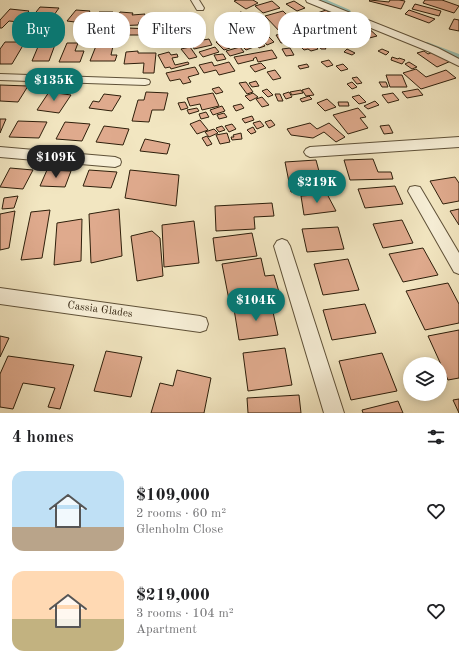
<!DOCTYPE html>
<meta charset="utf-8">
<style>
body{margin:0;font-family:"Old Standard TT",serif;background:#f6f6f6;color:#202124;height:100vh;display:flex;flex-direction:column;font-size:15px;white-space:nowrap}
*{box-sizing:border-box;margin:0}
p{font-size:13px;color:#757577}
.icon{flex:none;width:22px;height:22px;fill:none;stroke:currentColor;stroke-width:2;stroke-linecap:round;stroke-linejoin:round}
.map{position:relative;height:413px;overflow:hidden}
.side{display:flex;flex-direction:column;background:#fff;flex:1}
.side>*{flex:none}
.guide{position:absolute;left:12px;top:12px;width:435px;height:36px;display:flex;gap:8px}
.fabs{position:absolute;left:403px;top:357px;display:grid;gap:8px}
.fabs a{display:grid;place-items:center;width:44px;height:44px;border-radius:50%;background:#fff;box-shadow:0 2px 10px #0003;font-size:20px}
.price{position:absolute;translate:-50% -34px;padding:0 9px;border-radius:14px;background:#0f766e;color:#fff;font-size:13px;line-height:26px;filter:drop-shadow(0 1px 2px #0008)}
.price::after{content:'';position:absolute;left:50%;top:24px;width:12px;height:9px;margin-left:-6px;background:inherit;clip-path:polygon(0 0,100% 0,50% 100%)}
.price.current{background:#222;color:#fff}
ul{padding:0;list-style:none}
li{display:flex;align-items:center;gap:12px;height:100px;padding:0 12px}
li span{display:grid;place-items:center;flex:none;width:112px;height:80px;border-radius:12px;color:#555}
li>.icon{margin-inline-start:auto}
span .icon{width:48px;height:48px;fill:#fffc;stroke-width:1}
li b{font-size:17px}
h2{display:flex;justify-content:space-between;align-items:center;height:48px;padding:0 12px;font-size:17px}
.tag{padding:0 14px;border-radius:16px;background:#fff;box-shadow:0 2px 10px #0003;font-size:14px;line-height:36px}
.tag.current{background:#0f766e;color:#fff}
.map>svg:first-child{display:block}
</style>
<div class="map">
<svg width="459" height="413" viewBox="0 0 459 413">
<rect width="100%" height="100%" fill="#f2e6c1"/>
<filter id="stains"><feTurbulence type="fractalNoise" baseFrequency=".005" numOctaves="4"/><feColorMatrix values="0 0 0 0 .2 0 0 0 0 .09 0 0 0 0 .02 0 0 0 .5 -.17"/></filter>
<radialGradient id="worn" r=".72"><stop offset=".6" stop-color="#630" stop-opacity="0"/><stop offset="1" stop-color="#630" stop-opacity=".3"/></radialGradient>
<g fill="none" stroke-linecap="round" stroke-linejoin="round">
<path fill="#9bc0b3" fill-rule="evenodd" d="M313,0H327L350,10L351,12L350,14H342L314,2Z
M427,42L459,54V62L423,47L421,45L423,43Z"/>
</g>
<path fill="#dfaa8d" stroke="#2e1f0b" d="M237,0H253L258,3L246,9L234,1Z
M370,0L389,2L390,0H399L405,1L401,9L369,1Z
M425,0H442L459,6L454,13L423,3Z
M272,1L280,8L263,13L255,6Z
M294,1L305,8L297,11L286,4Z
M415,4L441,11L439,16L412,9Z
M40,7L59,8L49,22L29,21Z
M10,9L29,11L19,22L9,21L2,28H0V20Z
M76,10L90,11L83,23L67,21Z
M326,10L335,16L342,14L355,22L327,33L306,17Z
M409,10L435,19L429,23L405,14Z
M283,11L293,21L299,20L306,27L282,34L265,16Z
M99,12H113L107,31H91Z
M120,12L133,13L132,15L145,14L144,17H146L144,22H139L138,25L114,26Z
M240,12L255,15L252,22L236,19Z
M168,17L173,23L161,26L156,20Z
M454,19L459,20V31L449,29Z
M181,25L183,35L172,37L170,26Z
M366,26L377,36L354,42L343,32Z
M128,28L150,29L149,35H127Z
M306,31L311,38L281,43L276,35Z
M238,32L242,37L227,40L224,35Z
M341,35L349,42L339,45L331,38Z
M250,36L254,40L245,42L242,38Z
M268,36L274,42L267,45L261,38Z
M209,39L212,45L194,49L191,42Z
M240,39L243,44L233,47L229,43Z
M222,40L230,48L224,50L216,42Z
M260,40L265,46L259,48L253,42Z
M310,41L318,49L311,51L308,49L304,50L298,44Z
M321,41L326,49H321L316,42Z
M5,42H25L12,64H0V49Z
M40,42H56L49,61H32Z
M67,43H78L75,51H84L80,62H59Z
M250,44L254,47L246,50L242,46Z
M96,46H113L111,55H117L115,61H90Z
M190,47L197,57L189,59L181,49Z
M215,47L219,52L203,57L199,52Z
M240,47L244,52L230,56L226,51Z
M290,48L294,55L286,56L282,49Z
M347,49L355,53L352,55L344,52Z
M382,49L389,52L386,55L378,51Z
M272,50L277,58L258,62L256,57L253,59L254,60L238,64L234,57Z
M138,51V53H156L154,73H143L144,63L124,64L126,52Z
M424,51L428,54L435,51L451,61L437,67L417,53Z
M169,52L171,55L177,54L178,57L172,58L175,65L188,62L189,64L171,69L170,67L165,68L158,55Z
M223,54L226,59L217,61L214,55Z
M392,57L398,59L399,58L405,60L402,64L391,60Z
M329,60L333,65L327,67L321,62Z
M212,62L214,66L229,62L235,71L219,75L216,70L204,73L199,65Z
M409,62L417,67L412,69L405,64Z
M261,63L266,68L255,72L250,66Z
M307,64L309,67L300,69L298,66Z
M343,64L348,69L341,71L336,66Z
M195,67L199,74L188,77L191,82L183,84L180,79L170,81L166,73Z
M416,69L426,77L446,70L456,78L421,89L403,73Z
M275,70L281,78L273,80L267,72Z
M386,75H402L407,87H390Z
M357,77L362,83L357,84L352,78Z
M256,81L259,86L252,87L249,83Z
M246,82L253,92L247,94L239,83Z
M352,82L357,87L352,89L347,84Z
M379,82H386L388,87H382Z
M0,85L28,86L18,102L0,101Z
M219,87L223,92L216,94L212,89Z
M309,88L314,95L306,96L302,90Z
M267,89L273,95L268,97L262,91Z
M418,89L423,95L407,98L402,92Z
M301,90L303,93L292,95L290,92Z
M49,92L71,95L59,113L37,110Z
M146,92L168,93L164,110H152L149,122L132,121L138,100H144Z
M289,92L292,97L286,99L283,94Z
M213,93L219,106L202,110L200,104L190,106L187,98Z
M253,93L258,97L250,101L245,96Z
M393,93L399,100L388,103L382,95Z
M104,94L121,96L112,111L89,108L93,101L99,102Z
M275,94H280L283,101H278Z
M359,95L366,102L359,104L352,97Z
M309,96L312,99L302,102L300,99Z
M262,97L269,105L262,107L256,99Z
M327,99L336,107L325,111L317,103Z
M375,101L379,105L368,109L364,106Z
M185,102L188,108L181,110L178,103Z
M338,102H348L349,106H339Z
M241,104L244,108L236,111L233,106Z
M222,106L225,111L213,115L210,110Z
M197,108L199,111L189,114L187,110Z
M358,108L366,117L360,118L368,128L348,134L333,115Z
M206,112L209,117L201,119L199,114Z
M224,113L227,117L219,119L217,115Z
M252,116L254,120L245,123L242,119Z
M0,119H6L0,133Z
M200,120L208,130L197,134L190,124Z
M271,120L275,125L269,128L265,122Z
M18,121L47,122L39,138L9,137Z
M260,121L264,126L257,129L253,123Z
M65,122L90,124L82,141L56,139Z
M310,123L317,129L329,123L345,137L336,142L324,132L313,138L291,135L287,129Z
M232,124L236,129L229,132L225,126Z
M389,125L393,133L384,134L380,126Z
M104,126L129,129L123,145L96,142Z
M222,126L225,130L219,132L216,128Z
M253,127L256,132L251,134L247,130Z
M214,129L218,133L209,137L205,132Z
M227,133L230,142L220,144L216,135Z
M241,133L242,139L232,140L231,137H234L233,135Z
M207,136L212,144L207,146L202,138Z
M145,139L170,144L167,154L140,151Z
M373,159L378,172H391L393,179L350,180L344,160Z
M316,160L324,190L291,192L285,162Z
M10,168L33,170L23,189L0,187Z
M47,170L71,171L65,187L40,186Z
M89,170L117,172L111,188L83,186Z
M130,170L179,175L176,206L125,198Z
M455,177L459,183V201L443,204L430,181Z
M395,186L403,204L365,208L358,189Z
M327,194L336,211L304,215L301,196Z
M18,196L14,208L2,209L4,198Z
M272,203L274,216L254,217L255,229L216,231L215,206Z
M119,209L122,256L91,263L89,214Z
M459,209V225L450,211Z
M50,210L42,258L21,260L31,212Z
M15,211L9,248L0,250V214Z
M82,219L81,261L54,265L57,223Z
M402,220L413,243L383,248L373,224Z
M194,221L199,263L164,267L162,225Z
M338,227L344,249L307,252L302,229Z
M152,231L160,238L163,276L137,281L131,236Z
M252,233L257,256L216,261L213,238Z
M423,248L438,275L403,282L389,254Z
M261,258L265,276L274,275L279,292L229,300L222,264Z
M348,259L359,290L323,295L314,264Z
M448,283L459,304V323L425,330L406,291Z
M271,303L278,335L239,340L234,309Z
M365,304L376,333L332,340L323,310Z
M459,330V378L448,380L428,336Z
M0,336L9,338L0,357Z
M285,348L292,385L248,391L243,353Z
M106,351L142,357L131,397L94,391Z
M382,353L397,391L351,400L339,361Z
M8,356L74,365L60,409L48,407L55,388L23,383L13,409L0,407V374Z
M177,370L211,378L204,413H151L160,383L173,386Z
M299,395L301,413H248L247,398Z
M459,399V413L453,400Z
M398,401L403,413H363L362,410Z"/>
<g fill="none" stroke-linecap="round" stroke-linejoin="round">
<defs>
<path id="street" d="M191,0H199L204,8L203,10H197Z
M306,0H318L438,48L459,59V66L430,52L307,2Z
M0,74L145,79L149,80L150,82L149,84L145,85L0,80Z
M459,137V147L310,157L306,155L304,152L306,149L310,147Z
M0,147L115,157L120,159L121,162L120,165L115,167L0,157Z
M415,186L420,187L459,253V274L454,272L408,191L410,187Z
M282,239L287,241L290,246L344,413H324L274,246L277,241Z
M0,288L200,316L206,318L208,324L206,330L200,332L0,304Z"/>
</defs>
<use href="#street" stroke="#5f5138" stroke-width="2"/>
<use href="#street" fill="#f7efd7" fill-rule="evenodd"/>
</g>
<g text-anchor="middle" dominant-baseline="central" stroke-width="3" stroke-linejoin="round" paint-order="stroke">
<g font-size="11" fill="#2e1f0b" stroke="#f7efd7">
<text transform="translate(100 310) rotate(8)">Cassia Glades</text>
</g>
</g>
<rect width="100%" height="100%" filter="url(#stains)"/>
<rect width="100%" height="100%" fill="url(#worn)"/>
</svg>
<div class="fabs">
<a><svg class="icon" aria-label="layers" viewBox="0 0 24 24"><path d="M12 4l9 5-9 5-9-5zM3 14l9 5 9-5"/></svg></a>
</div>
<b class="price" style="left:54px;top:102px">$135K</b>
<b class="price current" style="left:56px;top:179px">$109K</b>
<b class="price" style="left:317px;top:204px">$219K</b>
<b class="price" style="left:256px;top:322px">$104K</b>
<div class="guide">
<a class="tag current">Buy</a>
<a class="tag">Rent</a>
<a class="tag">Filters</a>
<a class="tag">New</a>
<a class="tag">Apartment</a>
</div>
</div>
<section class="side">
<h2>4 homes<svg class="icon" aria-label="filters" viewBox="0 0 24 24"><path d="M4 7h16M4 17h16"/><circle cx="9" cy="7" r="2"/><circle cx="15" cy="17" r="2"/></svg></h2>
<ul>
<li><span style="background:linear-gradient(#bfe0f5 70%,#b9a48a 0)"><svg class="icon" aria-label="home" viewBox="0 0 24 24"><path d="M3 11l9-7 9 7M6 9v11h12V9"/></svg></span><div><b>$109,000</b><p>2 rooms · 60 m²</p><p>Glenholm Close</p></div><svg class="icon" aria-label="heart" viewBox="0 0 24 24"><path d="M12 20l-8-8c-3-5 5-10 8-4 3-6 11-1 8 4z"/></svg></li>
<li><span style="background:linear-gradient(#ffd9b3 60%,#c2b280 0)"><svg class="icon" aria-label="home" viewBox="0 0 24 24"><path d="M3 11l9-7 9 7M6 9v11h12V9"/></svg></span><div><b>$219,000</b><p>3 rooms · 104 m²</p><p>Apartment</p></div><svg class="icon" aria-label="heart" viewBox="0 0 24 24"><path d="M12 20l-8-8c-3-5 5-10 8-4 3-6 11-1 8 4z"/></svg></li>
</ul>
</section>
